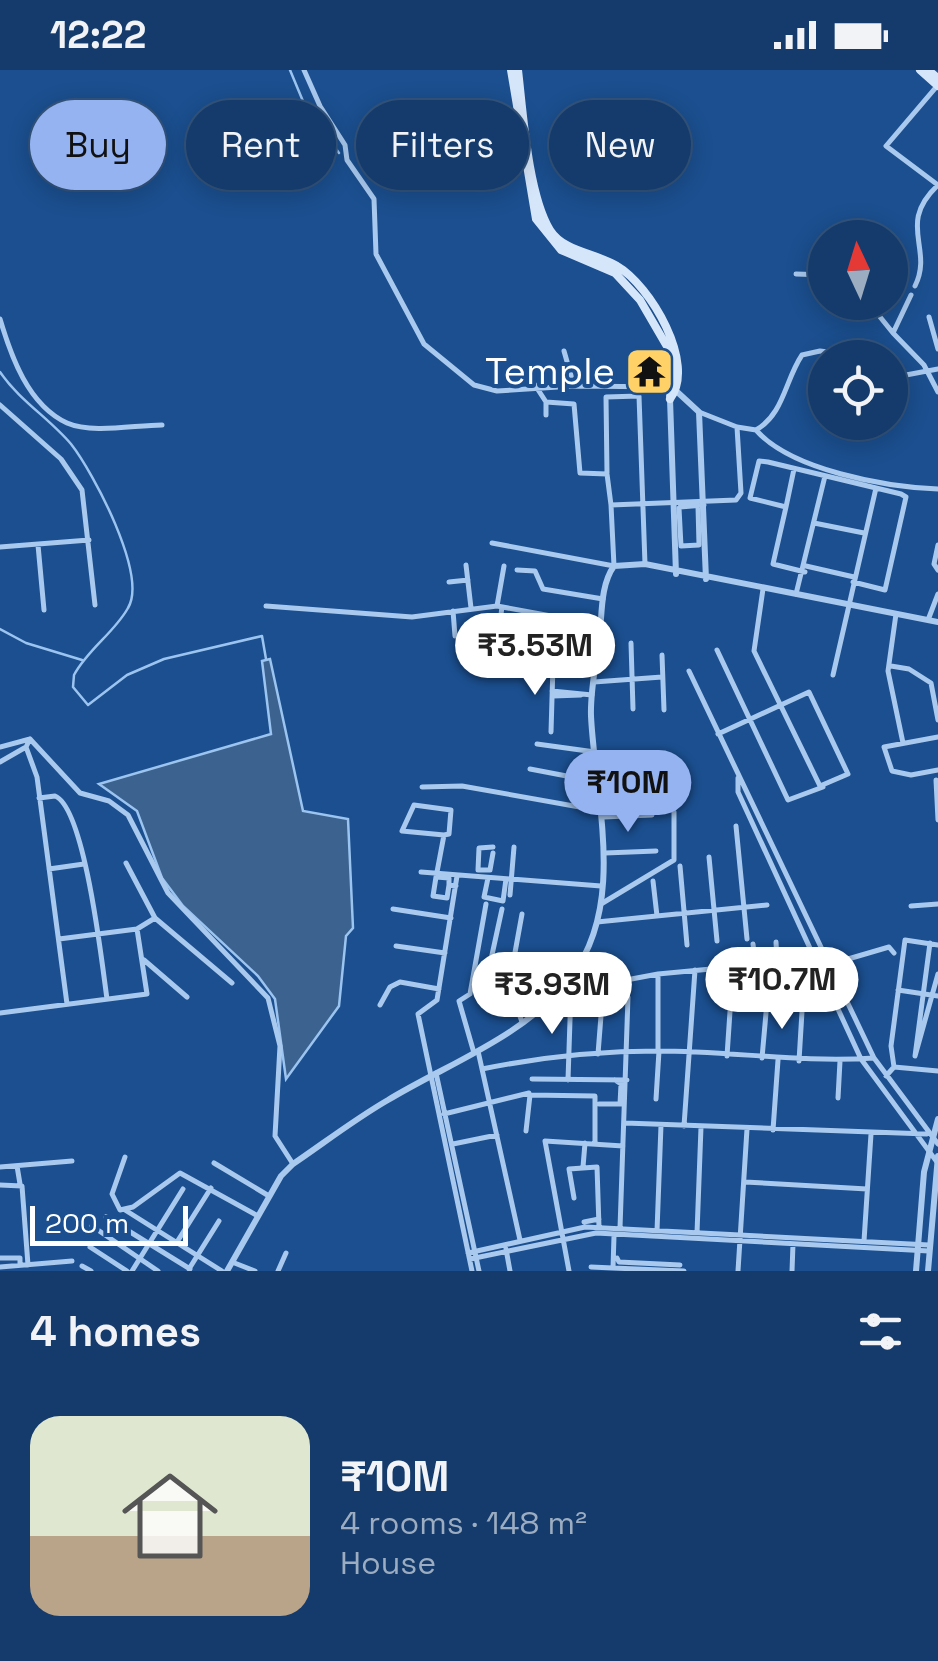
<!DOCTYPE html>
<meta charset="utf-8">
<style>
body{margin:0;font-family:"Space Grotesk",sans-serif;background:#1d4271;color:#f1f3f6;height:100vh;display:flex;flex-direction:column;font-size:38px;white-space:nowrap}
*{box-sizing:border-box;margin:0}
p{font-size:32px;color:#9dadc1}
.icon{flex:none;width:55px;height:55px;fill:none;stroke:currentColor;stroke-width:2;stroke-linecap:round;stroke-linejoin:round}
.map{position:relative;height:1201px;overflow:hidden}
.drawer{display:flex;flex-direction:column;background:#143b6b;flex:1}
.drawer>*{flex:none}
.hud{position:absolute;left:30px;top:30px;width:880px;height:90px;display:flex;gap:20px}
.needle{width:65px;rotate:356deg}
.buttons{position:absolute;left:808px;top:150px;display:grid;gap:20px}
.buttons a{display:grid;place-items:center;width:100px;height:100px;border-radius:50%;background:#143b6b;box-shadow:0 5px 25px #0003,0 0 0 2px #33557e;font-size:50px}
.scale{position:absolute;left:30px;bottom:25px;width:158px;box-sizing:border-box;padding-left:10px;border:5px solid #fff;border-top:0;font-size:28px;line-height:35px;white-space:nowrap;color:#fff;-webkit-text-stroke:8px #1b4f8f;paint-order:stroke}
.price{position:absolute;translate:-50% -85px;padding:0 22px;border-radius:35px;background:#fff;color:#222;font-size:32px;line-height:65px;filter:drop-shadow(0 2px 5px #0008)}
.price::after{content:'';position:absolute;left:50%;top:60px;width:30px;height:22px;margin-left:-15px;background:inherit;clip-path:polygon(0 0,100% 0,50% 100%)}
.price.current{background:#95b2f1;color:#111}
ul{padding:0;list-style:none}
li{display:flex;align-items:center;gap:30px;height:250px;padding:0 30px}
li+li{border-top:2px solid #33557e}
li span{display:grid;place-items:center;flex:none;width:280px;height:200px;border-radius:30px;color:#555}
li>.icon{margin-inline-start:auto}
span .icon{width:120px;height:120px;fill:#fffc;stroke-width:1}
li b{font-size:42px}
h2{display:flex;justify-content:space-between;align-items:center;height:120px;padding:0 30px;font-size:42px}
.tag{padding:0 35px;border-radius:45px;background:#143b6b;box-shadow:0 5px 25px #0003,0 0 0 2px #33557e;font-size:35px;line-height:90px}
.tag.current{background:#95b2f1;color:#111}
.status{display:flex;justify-content:space-between;align-items:center;height:70px;padding:0 50px;background:#143b6b;direction:ltr}
.status svg{height:28px;fill:currentColor}
.map>svg:first-child{display:block}
</style>
<div class="status"><b>12:22</b><svg viewBox="0 0 49 12"><path d="M0 12V9h3v3zM5 12V6h3v6zM10 12V3h3v9zM15 12V0h3v12zM26 1h20v11H26zM47 4h2v5h-2z"/></svg></div>
<div class="map">
<svg width="938" height="1201" viewBox="0 0 938 1201">
<rect width="100%" height="100%" fill="#1b4f8f"/>
<path fill="#3c6290" stroke="#9cc4f0" stroke-width="2.5" d="M270,589L303,741L348,749L353,858L346,866L339,936L286,1009L275,929L258,906L183,836L162,808L137,741L99,714L271,664L262,591Z"/>
<g fill="none" stroke-linecap="round" stroke-linejoin="round">
<path stroke="#9cc4f0" stroke-width="2.5" d="M290,0L305,36L339,83
M0,302C20,331 49,348 71,374C93,402 148,505 128,538C114,563 88,579 74,605L73,617L88,635L127,605L164,589L262,566L266,589
M0,559L26,573L82,590"/>
<path stroke="#a9c9ee" stroke-width="5" d="M304,0L320,36L345,75L347,90L374,129L376,184L424,274L474,315L497,321L574,316
M796,204L825,205
M915,216C934,178 896,154 938,115L886,76L937,16
M911,225L893,263L924,295L938,322
M868,232L893,263
M929,247L938,279
M0,249C11,286 28,335 67,353C92,364 135,355 162,355
M564,281L574,316L669,317
M890,299L906,305L938,299
M535,315L546,332V345
M546,332L574,334L580,403L607,404L611,435L736,430L741,423L737,357
M0,335L61,389L82,420L95,535
M699,342L737,357L756,360C784,344 785,310 802,285L820,281L874,288
M756,360C791,400 885,417 938,419
M794,399L786,437L750,428L759,391L768,392L901,424L906,427L885,520L853,512
M607,403L606,327L639,326L645,494
M698,436L699,475L681,476L679,438L680,437L704,435
M786,437L773,494L805,502
M814,453L864,463
M492,473L614,496L611,435
M38,475L44,540
M938,475L934,494L938,500
M0,477L89,470
M466,495L471,538
M504,496L497,536L600,555
M806,496L854,507
M517,500L535,501L543,519L603,529
M449,512L468,510
M796,524L825,406
M266,536L412,547L497,536
M453,541L455,566
M896,544L888,601L903,673
M928,550L938,524
M497,573L502,537
M631,573L633,639
M717,580L788,730L823,717
M560,583L565,549
M553,584L559,548
M662,585L664,640
M891,596L909,599L931,613L938,650
M689,601L874,988L938,1074
M833,605L876,418
M594,612L662,607
M552,621L592,625
M553,626L581,625
M551,662L553,595
M718,664L809,622L848,704L820,716L754,581L763,519
M938,667L884,677L892,701L911,705L938,700
M30,669L80,723L109,731L128,745L168,823L268,928L280,976L275,1066L293,1094
M537,674L595,682
M0,677L30,669
M26,677L37,707L67,934
M0,692L26,677L30,669
M530,699L598,712
M738,708V722L861,989L937,1092
M936,710L938,750
M422,717L462,716L602,741
M39,728L55,726C85,738 102,894 107,929
M603,747L652,745
M736,756L747,869
M605,783L656,781
M709,787L717,871
M680,796L687,875
M49,799L84,794
M490,800H478L479,778L493,777
M490,800L493,783
M421,802L601,816
M437,802L444,765L449,764L451,740L414,735L402,761L444,765
M457,806L437,930L418,944L472,1201
M488,808L484,827L503,831L506,809
M653,811L657,846
M449,815V808L436,807L433,826L447,828L449,815L456,816
M510,825L514,777
M601,834L674,790V742
M911,836L938,834
M393,839L451,848
M502,839L483,926L515,932L522,952
M155,848L232,913
M597,852L767,835
M59,869L137,859L155,848L126,793
M776,872L777,891
M930,873L915,986L938,904
M753,874L755,891
M396,876L445,883
M144,890L187,927
M733,891L790,887
M765,894L767,923L803,925
M898,920L938,926
M557,923L658,904L765,894H831L889,877L894,883
M506,932L522,844
M380,935L390,917L400,912L439,919
M0,943L147,924L137,859
M478,981L520,1170
M658,981V904
M474,983L459,931L470,924L486,834
M598,984L602,933
M727,986L733,897
M762,988L767,932
M799,991L803,925L828,924
M894,997L938,1001
M482,999C541,987 598,981 658,981C731,981 801,993 874,988
M436,1003L479,1201
M886,1006L894,997L891,976L905,870L938,875
M532,1009L627,1010
M568,1010L571,920
M615,1010L621,1014L620,1034
M838,1028L840,991
M656,1029L659,981
M599,1034H623
M444,1044L529,1023
M625,1053L927,1064
M684,1056L695,900
M773,1060L778,990
M526,1061L530,1025L595,1026V1074
M453,1074L497,1065
M125,1087L112,1124L120,1140L133,1137L180,1103L258,1146
M214,1093L269,1126
M17,1096L20,1114
M0,1097L72,1091
M583,1097L585,1073
M745,1112L867,1119
M0,1115L22,1116L28,1195
M574,1128L569,1099L597,1097L599,1157
M125,1140L222,1201
M106,1147L190,1199
M584,1152L599,1149
M92,1156L158,1201
M620,1158L628,927
M657,1161L661,1055
M697,1163L701,1057
M614,1166L613,1198L684,1201
M864,1171L871,1064
M177,1172L211,1118
M90,1177L127,1201
M506,1179L510,1201
M468,1183L585,1157L929,1175
M0,1188H20V1195
M617,1188L619,1192L680,1195
M470,1189L596,1163L929,1181
M232,1192L255,1201
M82,1196L91,1201
M0,1197L72,1191
M591,1197L613,1198
M189,1199L219,1151
M132,1201L183,1119
M278,1201L286,1183
M569,1201L545,1071L623,1076
M738,1201L747,1059
M792,1201L793,1174"/>
<path stroke="#a9c9ee" stroke-width="6" d="M673,318L699,342L706,509
M670,329L676,504
M227,1201L281,1106L293,1094C324,1073 355,1049 388,1030C449,993 526,966 571,907C627,833 595,729 591,646C590,619 597,590 600,562C602,541 601,514 614,496L645,494L938,552
M916,1201L924,1102L938,1049
M928,1201L938,1086"/>
<path stroke="#d6e6fa" stroke-width="8" d="M511,0L536,149L561,180L615,203L640,230L672,285L670,329
M518,0C523,42 528,124 550,160C564,182 596,183 617,196C650,215 697,294 670,329
M920,0L938,16
M928,0L938,8"/>
</g>
<defs>
<symbol id="temple-square" viewBox="-11 -11 22 22"><rect x="-9" y="-9" width="18" height="18" rx="4" fill="#ffd166" stroke="#1b4f8f"/><path d="M0-6L5-2H3V0L6.5 2.5H4V6H1.5V3h-3V6H-4V2.5H-6.5L-3 0V-2H-5Z" fill="#111"/></symbol>
</defs>
<g fill-rule="evenodd">
<use href="#temple-square" x="622" y="274" width="55" height="55"/>
</g>
<g text-anchor="middle" dominant-baseline="central" stroke-width="8" stroke-linejoin="round" paint-order="stroke">
<g font-size="38" fill="#fff" stroke="#1b4f8f" text-anchor="end">
<text x="615" y="301">Temple</text>
</g>
</g>
</svg>
<div class="buttons">
<a><svg class="needle" viewBox="-14 -14 28 28"><path d="M0-13l5 13h-10z" fill="#e53935"/><path d="M0 13l5-13h-10z" fill="#9dadc1"/></svg></a>
<a><svg class="icon" aria-label="locate" viewBox="0 0 24 24"><circle cx="12" cy="12" r="6"/><path d="M12 2v4M12 18v4M2 12h4M18 12h4"/></svg></a>
</div>
<div class="scale">200 m</div>
<b class="price" style="left:535px;top:628px">₹3.53M</b>
<b class="price current" style="left:628px;top:765px">₹10M</b>
<b class="price" style="left:782px;top:962px">₹10.7M</b>
<b class="price" style="left:552px;top:967px">₹3.93M</b>
<div class="hud">
<a class="tag current">Buy</a>
<a class="tag">Rent</a>
<a class="tag">Filters</a>
<a class="tag">New</a>
</div>
</div>
<section class="drawer">
<h2>4 homes<svg class="icon" aria-label="filters" viewBox="0 0 24 24"><path d="M4 7h16M4 17h16"/><circle cx="9" cy="7" r="2"/><circle cx="15" cy="17" r="2"/></svg></h2>
<ul>
<li><span style="background:linear-gradient(#dfe7d0 60%,#b9a48a 0)"><svg class="icon" aria-label="home" viewBox="0 0 24 24"><path d="M3 11l9-7 9 7M6 9v11h12V9"/></svg></span><div><b>₹10M</b><p>4 rooms · 148 m²</p><p>House</p></div></li>
</ul>
</section>
